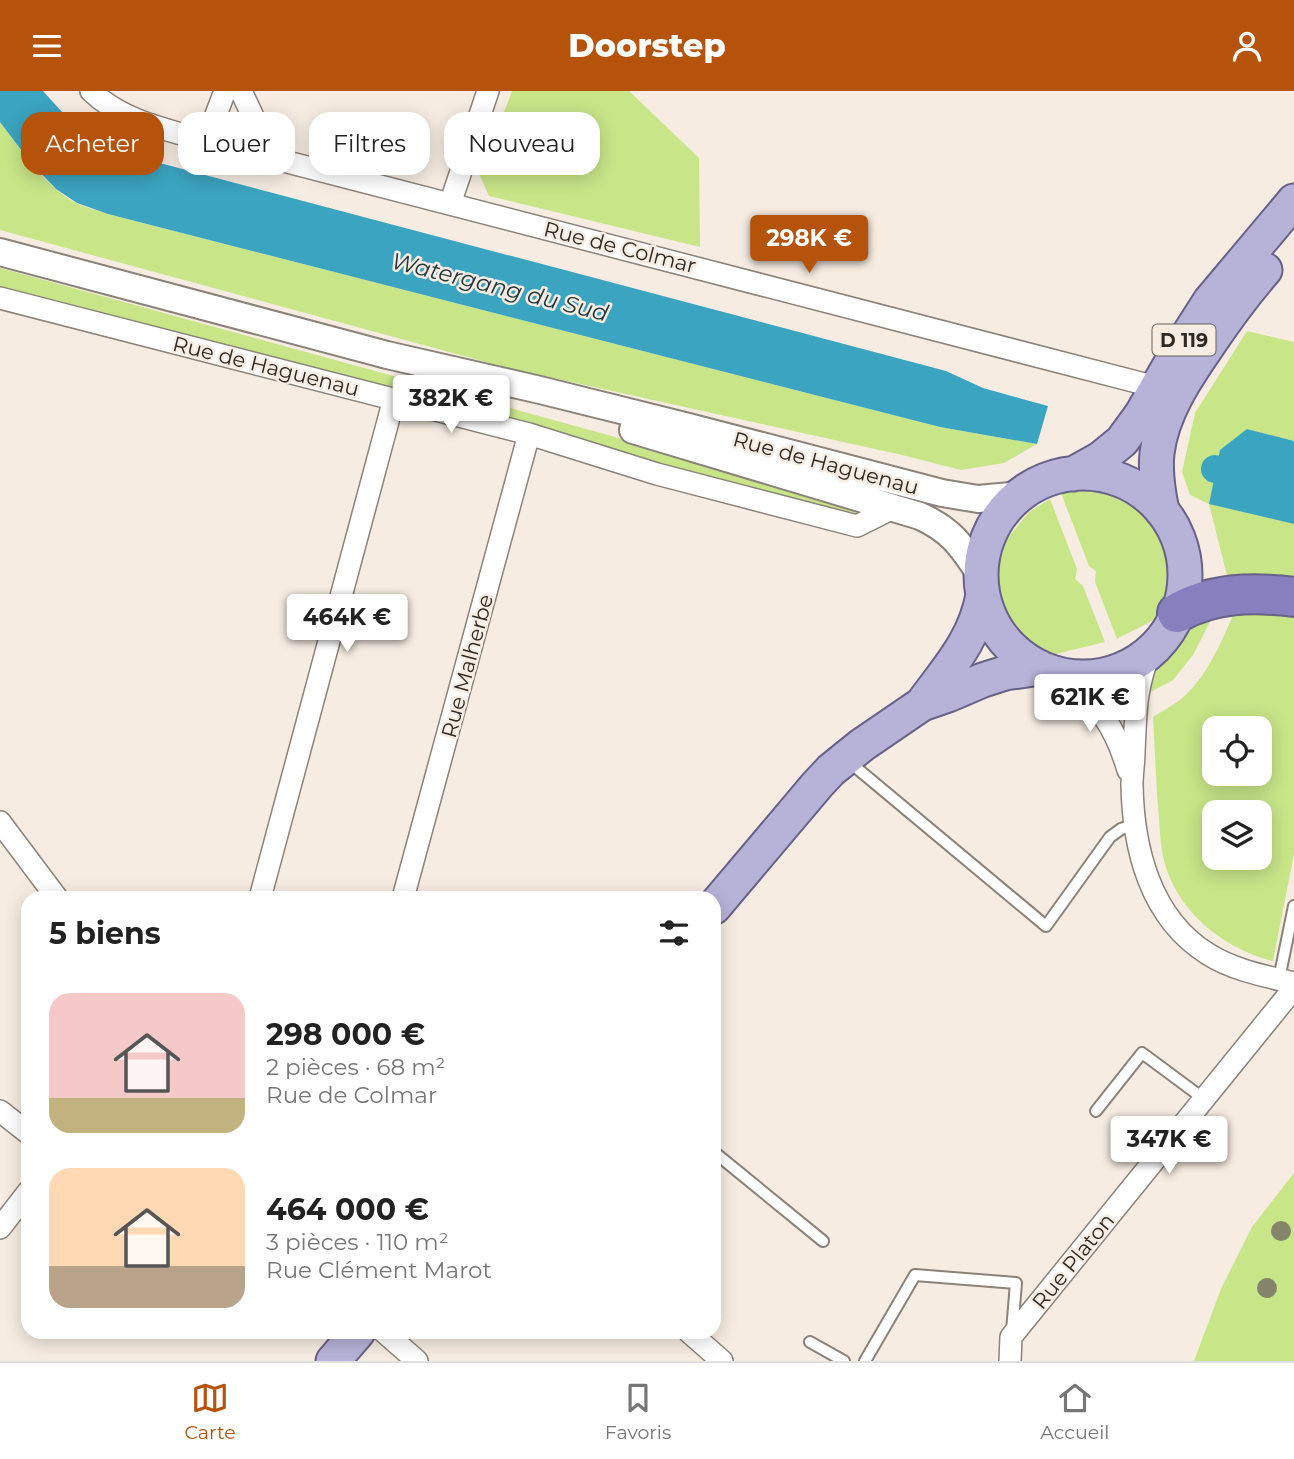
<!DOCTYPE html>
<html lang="fr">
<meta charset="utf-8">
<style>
body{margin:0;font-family:Montserrat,sans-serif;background:#f2f2f2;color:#222;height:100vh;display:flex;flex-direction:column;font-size:26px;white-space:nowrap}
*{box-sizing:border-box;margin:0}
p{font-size:23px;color:#767676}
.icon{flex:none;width:38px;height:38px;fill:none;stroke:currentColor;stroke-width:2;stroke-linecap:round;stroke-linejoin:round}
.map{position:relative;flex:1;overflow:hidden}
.details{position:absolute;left:21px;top:800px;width:700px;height:448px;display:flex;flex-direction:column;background:#fff;border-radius:21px;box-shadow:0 4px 18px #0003}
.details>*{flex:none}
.top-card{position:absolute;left:21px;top:21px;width:700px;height:63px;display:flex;gap:14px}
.fabs{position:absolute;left:1202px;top:625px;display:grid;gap:14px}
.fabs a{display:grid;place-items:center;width:70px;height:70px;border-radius:14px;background:#fff;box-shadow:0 4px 18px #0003;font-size:35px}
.price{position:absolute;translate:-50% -60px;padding:0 16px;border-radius:7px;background:#fff;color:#222;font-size:23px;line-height:46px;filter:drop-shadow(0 2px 4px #0008)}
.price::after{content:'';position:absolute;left:50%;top:42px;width:21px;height:16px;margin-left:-10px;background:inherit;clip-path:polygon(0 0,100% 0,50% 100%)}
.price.active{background:#b45309;color:#fff}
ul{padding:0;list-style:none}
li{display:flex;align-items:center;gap:21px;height:175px;padding:0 28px}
li span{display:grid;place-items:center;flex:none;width:196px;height:140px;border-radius:21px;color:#555}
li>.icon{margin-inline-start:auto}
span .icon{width:84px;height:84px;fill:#fffc;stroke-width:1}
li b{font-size:30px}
h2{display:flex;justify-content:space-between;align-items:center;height:84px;padding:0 28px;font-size:30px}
.pill{padding:0 24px;border-radius:21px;background:#fff;box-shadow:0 4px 18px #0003;font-size:24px;line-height:63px}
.pill.active{background:#b45309;color:#fff}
header{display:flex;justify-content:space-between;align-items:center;height:91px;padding:0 28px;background:#b45309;color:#fff;font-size:32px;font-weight:800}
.tabs{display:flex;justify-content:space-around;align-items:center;height:98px;border-top:2px solid #e0e0e0;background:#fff;font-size:19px;color:#767676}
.tabs a{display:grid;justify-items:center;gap:4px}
.tabs .active{color:#b45309}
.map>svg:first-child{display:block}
</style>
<header><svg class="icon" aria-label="menu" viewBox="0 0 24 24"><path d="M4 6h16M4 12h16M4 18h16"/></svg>Doorstep<svg class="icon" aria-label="person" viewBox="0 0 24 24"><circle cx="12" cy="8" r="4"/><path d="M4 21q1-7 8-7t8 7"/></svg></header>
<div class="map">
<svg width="1294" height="1270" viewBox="0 0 1294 1270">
<rect width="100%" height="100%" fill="#f6ece2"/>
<path fill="#c8e588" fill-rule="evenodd" d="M512,0H629L699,67L700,156L489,105L480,85Z
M0,31C22,60 43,94 76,112C86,117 97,119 108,123L940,336L1037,353L1004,372L961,379L902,364L508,277L0,139Z
M0,177L637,352L867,420L855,425L658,374L578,347L0,197Z
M1247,240L1294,251V350L1247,338L1209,412L1294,433V763L1273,870C1220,857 1171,815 1162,760C1160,749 1160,738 1159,728C1156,694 1155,660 1153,626C1162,620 1172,615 1181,608C1204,590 1222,551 1233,524H1237L1209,413L1190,404L1182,381L1195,322ZM1214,637H1260V682H1214ZM1214,721H1260V766H1214Z
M1085,398C1139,408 1177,434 1170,495C1169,504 1167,519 1159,525C1151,532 1127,542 1117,548L1095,491L1096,480L1089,475L1061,402Z
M1050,408L1077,478L1075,488L1083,495L1105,551L1052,564L1031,551L1011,528L999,503V472L1007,448L1029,421Z
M1212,527L1193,564L1173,589L1147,603C1155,580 1167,557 1187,542C1194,536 1204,532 1212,527Z
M1294,1082V1270H1194L1221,1198L1252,1136Z"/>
<path fill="#3ba4c0" d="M0,0H43L82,43L107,58L946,280L983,297L1048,315L1037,353L940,336L108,123L77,112L56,98L31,72L0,31Z
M1247,338L1294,350V433L1209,413L1220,359Z"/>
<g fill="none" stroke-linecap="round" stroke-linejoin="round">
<path stroke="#3ba4c0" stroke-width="28" d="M1215,378L1294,397"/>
<defs>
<path id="service" d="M847,669L1046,835L1110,746L1121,738L1136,733
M1279,888L1294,815
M1096,1020L1142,962L1204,1008
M714,1061L823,1150
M810,1251L844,1270
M865,1270L915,1184L1016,1192L1012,1240"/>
<path id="minor" d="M91,0C122,30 165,38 206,50L1156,296
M241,0L272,66
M206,50L225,0
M450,113L488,0
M0,207L529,343L657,383L857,435L893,417
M1150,561C1135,599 1136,621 1134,661C1134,672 1132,682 1132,693C1133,757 1150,827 1208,863C1233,879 1265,885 1294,892
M1063,584C1099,614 1115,635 1128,679
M0,731L57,807
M260,807L394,308
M403,807L529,343
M0,1020L28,1042
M0,1137L28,1101
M384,1241L417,1270
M689,1241L722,1270
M1010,1270L1011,1246L1294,897"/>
<path id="tertiary" d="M0,161L387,264L540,299L689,336L942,402L978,408L1021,404
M633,339L920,425C953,440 962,456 981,484"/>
<path id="primary" d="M981 484a102 102 0 1 1 204 0a102 102 0 1 1-204 0Z
M1073,383L1100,368L1122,350L1141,324L1178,260L1210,210L1294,110
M1162,420C1158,401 1155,381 1157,362C1162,322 1185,288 1207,256C1225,229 1244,203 1265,179
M922,613C948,577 975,549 983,504
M714,816L817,694L831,679L862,654L922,613L948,604L983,589L1005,582L1041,577
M333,1270L358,1241"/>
<path id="motorway" d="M1177,522C1213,501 1254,501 1294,506"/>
</defs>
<use href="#service" stroke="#8b8279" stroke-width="14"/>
<use href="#minor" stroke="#8b8279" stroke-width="24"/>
<use href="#tertiary" stroke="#8b8279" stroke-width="30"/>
<use href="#primary" stroke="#686188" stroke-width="37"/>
<use href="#motorway" stroke="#686188" stroke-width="42"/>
<use href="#service" stroke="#fff" stroke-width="10"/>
<use href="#minor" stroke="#fff" stroke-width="21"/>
<use href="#tertiary" stroke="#fff" stroke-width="26"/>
<use href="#primary" stroke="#b7b2d8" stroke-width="33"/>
<use href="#motorway" stroke="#877fbe" stroke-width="38"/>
</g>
<g fill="#84856a">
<circle cx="1281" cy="1140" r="10"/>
<circle cx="1267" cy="1197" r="10"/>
</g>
<g text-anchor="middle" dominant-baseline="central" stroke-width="5" stroke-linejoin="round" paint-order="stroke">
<rect fill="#f6ece2" stroke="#69645e" stroke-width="2" x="1152.5" y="233.5" width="63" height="31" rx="5"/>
<g font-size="19" font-weight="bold" fill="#2d2925">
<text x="1184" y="249">D 119</text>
</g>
<g font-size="21" fill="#2d2925" stroke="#f6ece2">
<text transform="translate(620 156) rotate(14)">Rue de Colmar</text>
<text transform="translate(266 275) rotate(14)">Rue de Haguenau</text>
<text transform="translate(826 372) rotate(15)">Rue de Haguenau</text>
<text transform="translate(467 575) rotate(-75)">Rue Malherbe</text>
<text transform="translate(1073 1170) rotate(-51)">Rue Platon</text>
</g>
<g font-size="23" font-style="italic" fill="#21383f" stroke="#f6ece2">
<text transform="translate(500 196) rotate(14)">Watergang du Sud</text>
</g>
</g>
</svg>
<div class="fabs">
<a><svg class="icon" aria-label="locate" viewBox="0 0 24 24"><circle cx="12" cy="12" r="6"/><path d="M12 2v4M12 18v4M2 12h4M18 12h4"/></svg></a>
<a><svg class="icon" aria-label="layers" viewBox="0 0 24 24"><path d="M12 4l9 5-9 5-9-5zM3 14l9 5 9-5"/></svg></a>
</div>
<b class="price active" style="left:809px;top:184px">298K €</b>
<b class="price" style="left:451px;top:344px">382K €</b>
<b class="price" style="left:347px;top:563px">464K €</b>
<b class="price" style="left:1090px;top:643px">621K €</b>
<b class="price" style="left:1169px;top:1085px">347K €</b>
<div class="top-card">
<a class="pill active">Acheter</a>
<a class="pill">Louer</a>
<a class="pill">Filtres</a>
<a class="pill">Nouveau</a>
</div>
<section class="details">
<h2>5 biens<svg class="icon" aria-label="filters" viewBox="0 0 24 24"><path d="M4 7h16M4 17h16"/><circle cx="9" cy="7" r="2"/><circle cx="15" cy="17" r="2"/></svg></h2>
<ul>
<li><span style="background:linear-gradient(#f6c9c9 75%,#c2b280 0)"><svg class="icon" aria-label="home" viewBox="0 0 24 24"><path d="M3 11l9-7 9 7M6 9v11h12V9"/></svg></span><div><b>298 000 €</b><p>2 pièces · 68 m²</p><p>Rue de Colmar</p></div></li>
<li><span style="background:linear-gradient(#ffd9b3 70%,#b9a48a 0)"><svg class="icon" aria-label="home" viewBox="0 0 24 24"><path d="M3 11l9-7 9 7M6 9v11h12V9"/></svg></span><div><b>464 000 €</b><p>3 pièces · 110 m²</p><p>Rue Clément Marot</p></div></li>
</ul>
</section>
</div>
<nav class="tabs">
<a class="active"><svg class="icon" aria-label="map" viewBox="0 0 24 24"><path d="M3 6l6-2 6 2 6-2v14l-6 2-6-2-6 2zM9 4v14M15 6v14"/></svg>Carte</a>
<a><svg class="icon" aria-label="saved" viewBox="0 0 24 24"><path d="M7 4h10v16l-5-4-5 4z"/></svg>Favoris</a>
<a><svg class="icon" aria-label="home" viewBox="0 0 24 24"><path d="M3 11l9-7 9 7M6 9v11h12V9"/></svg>Accueil</a>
</nav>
